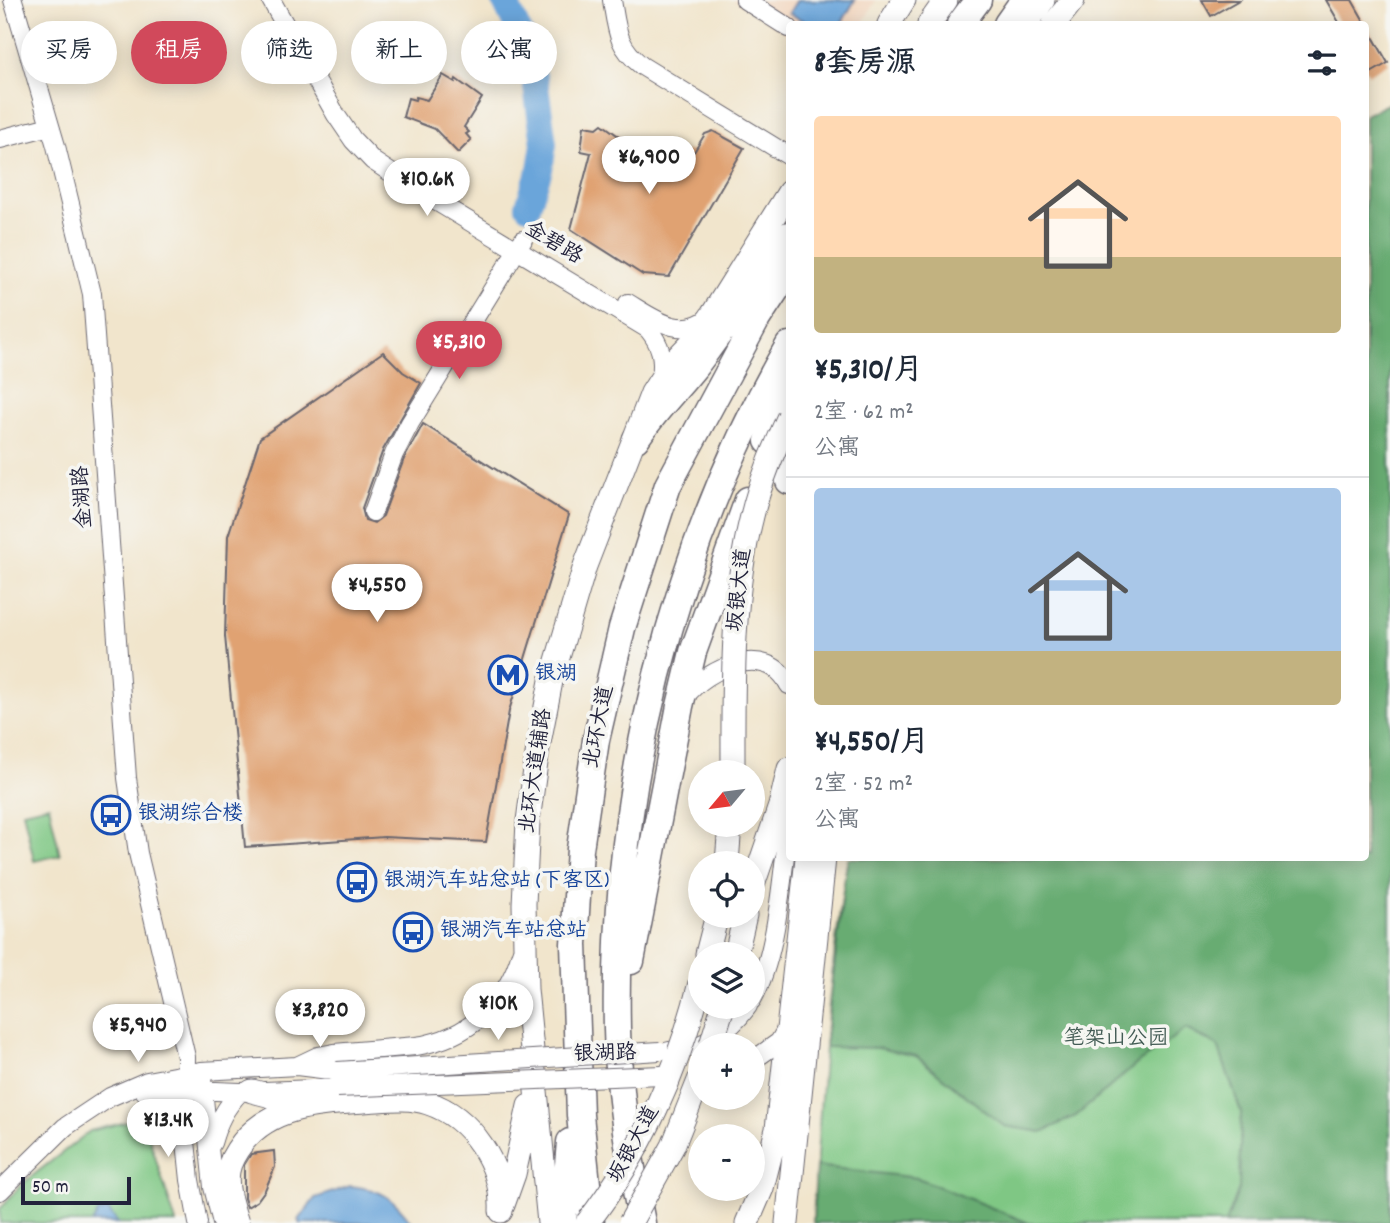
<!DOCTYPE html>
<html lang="zh">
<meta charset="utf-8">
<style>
body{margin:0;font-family:Dekko,"LXGW WenKai TC",sans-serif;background:#f2f2f3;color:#1f2937;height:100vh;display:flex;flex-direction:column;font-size:26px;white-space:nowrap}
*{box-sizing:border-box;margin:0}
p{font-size:23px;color:#747a83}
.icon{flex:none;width:38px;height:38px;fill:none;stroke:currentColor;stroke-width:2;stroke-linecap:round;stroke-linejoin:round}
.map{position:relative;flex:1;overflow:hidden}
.side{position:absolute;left:786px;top:21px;width:583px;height:840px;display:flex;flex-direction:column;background:#fff;border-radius:7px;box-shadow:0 4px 18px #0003}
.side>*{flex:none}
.hud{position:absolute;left:21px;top:21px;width:660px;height:63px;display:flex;gap:14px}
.needle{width:46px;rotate:241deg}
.fabs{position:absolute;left:688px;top:760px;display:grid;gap:14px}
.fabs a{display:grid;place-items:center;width:77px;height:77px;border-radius:50%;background:#fff;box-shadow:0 4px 18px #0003;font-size:35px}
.scale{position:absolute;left:21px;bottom:18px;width:110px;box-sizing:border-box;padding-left:7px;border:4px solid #22223b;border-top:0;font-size:19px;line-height:24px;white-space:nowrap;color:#22223b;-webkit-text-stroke:5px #f6f6f2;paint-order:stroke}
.price{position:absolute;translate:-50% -60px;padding:0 16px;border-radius:24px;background:#fff;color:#222;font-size:23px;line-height:46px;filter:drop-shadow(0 2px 4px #0008)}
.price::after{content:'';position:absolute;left:50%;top:42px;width:21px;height:16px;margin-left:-10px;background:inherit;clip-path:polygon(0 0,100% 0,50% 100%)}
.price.active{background:#d1495b;color:#fff}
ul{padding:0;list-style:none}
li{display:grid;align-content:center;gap:14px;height:371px;padding:0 28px}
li+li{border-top:2px solid #e0e1e3}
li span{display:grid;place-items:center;height:217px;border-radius:7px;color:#555}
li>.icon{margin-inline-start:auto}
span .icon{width:126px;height:126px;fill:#fffc;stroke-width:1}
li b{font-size:30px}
h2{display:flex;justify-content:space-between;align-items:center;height:84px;padding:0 28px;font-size:30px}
.chip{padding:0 24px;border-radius:32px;background:#fff;box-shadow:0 4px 18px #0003;font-size:24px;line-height:63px}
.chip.active{background:#d1495b;color:#fff}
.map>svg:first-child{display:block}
</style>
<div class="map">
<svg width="1390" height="1223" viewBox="0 0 1390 1223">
<rect width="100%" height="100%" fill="#f6f6f2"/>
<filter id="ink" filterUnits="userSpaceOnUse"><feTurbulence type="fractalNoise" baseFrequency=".0143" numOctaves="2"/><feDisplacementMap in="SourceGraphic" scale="14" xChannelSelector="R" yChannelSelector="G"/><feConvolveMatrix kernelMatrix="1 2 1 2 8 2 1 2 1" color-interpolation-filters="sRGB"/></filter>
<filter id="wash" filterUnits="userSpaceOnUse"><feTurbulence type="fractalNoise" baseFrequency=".00686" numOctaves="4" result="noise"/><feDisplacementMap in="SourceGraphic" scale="28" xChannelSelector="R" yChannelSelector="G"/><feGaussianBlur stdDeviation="1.57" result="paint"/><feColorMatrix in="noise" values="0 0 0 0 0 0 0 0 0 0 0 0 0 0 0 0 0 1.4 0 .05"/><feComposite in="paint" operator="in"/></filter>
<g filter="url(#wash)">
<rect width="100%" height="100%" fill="#f1e5cc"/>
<path fill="#f2d5bd" d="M733,0H876L862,24H789V35Z"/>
<path fill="#7fc784" stroke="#507460" stroke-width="2" d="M1390,103V1223H813C820,1101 828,978 848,858H1365V115Z
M49,805L60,855L34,861L23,811Z
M143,1118L176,1223H0V1209L22,1184L90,1131Z"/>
<path fill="#67ac72" stroke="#446756" stroke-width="2" d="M1390,103V1223H1226L1239,1188L1241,1112L1218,1046L1186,1029L1139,1062L1076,1116L1042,1132L1004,1126L916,1056L878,1048L825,1047L845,875L848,858H1365V115Z
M816,1166L918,1178L1029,1223H813Z"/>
<path fill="#6aa5da" stroke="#46648a" stroke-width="2" d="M797,0H855L841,24H809L789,13Z
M350,1186C382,1189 394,1198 412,1223H299V1220L315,1198Z
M108,1210L118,1223H92L98,1213Z"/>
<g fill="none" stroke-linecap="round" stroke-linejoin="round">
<path stroke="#6aa5da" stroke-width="26" d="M504,0L524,42L535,80L544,144L540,169L528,206"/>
</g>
<g id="blocks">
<path fill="#e0a272" d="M1202,0H1239L1211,16Z
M1326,0H1352L1388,63L1369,74L1365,68V24H1340Z
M443,75L455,82L456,79L482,98L464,127L469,132L466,134L471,140L458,153L435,129L403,117L408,98L415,100L416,97L427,100Z
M602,124L620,137L675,150L694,152L705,134L713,131L744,148L669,277L643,275L571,229L591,153L581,151L584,126L597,128Z
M383,352L403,372L421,383L383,450L362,508L365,520L374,523L383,516L404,459L423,424L569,515L509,711L486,842L384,837L245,847L225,636L228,536L260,438Z
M274,1151L275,1167L265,1190L257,1201L247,1207L244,1198V1165L251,1154Z"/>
</g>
</g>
<g filter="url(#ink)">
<use href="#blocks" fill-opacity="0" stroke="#6a666e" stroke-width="2"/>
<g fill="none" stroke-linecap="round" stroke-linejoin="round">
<defs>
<path id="minor" d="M13,0L56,146L92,294L127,778L138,853L186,1057L185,1132L190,1180L198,1223
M271,0L336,115L353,140L373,161L414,188L648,329C661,345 664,357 661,378
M612,0C617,30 617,46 642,66L789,156
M745,0L789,28
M0,139L50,126
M628,303C653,318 682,341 709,317
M373,512L394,454L410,423L523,240
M685,697C707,668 767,641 789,685
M752,1000C778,954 781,878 789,826
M669,1051C702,1049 729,1033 748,1006
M752,1061L779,1042L787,1028
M297,1066L337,1071
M202,1079L213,1187L222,1223
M145,1092L168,1089L240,1092L337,1088
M212,1143C218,1122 225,1108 240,1092
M0,1191L65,1127L110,1097L147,1081L201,1071L297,1066L318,1056L334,1053L416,1046C468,1038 507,1004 521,953"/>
<path id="major" d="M889,24L904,0
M929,24L946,0
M1026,24L1043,0
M1054,24L1073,0
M727,863L730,824
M752,888L780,806L789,769
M707,954L717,915
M736,954L745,915
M252,1091L279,1098L308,1100
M503,1205L514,1174L529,1106
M237,1223C232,1207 225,1188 228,1171C230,1160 236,1151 243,1142C273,1105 320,1104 364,1101C385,1100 407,1096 428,1103C471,1117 503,1165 501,1211
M549,1223L526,989L524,904L528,821L538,748L551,681L585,566L652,393L670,365L698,336L712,315L789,192
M747,1223L762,1188L777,1129L807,858
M787,1223L824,858"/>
<path id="highway" d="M960,24L978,0
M1007,24L1024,0
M733,326L789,235
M774,426L789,481
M636,439C653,413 673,393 692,370C709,350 721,326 741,309
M768,441L789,389
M631,961L680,706L693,652L748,500
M563,1223L570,1142
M591,1223L580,1115L574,944L580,849L596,740L622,628L668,485L757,319L789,270
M642,1223C630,1160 618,1094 617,1029C612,793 671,550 789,345"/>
</defs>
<use href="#minor" stroke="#6a666e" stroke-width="20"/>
<use href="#major" stroke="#6a666e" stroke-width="25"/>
<use href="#highway" stroke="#6a666e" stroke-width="29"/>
<use href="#minor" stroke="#fff" stroke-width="18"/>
<use href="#major" stroke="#fff" stroke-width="23"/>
<use href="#highway" stroke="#fff" stroke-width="26"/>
<defs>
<path id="minor-bridge" d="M337,1071L660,1051
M337,1088L662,1075"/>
<path id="major-bridge" d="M733,772C733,687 731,599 752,516C760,482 775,448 789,416
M711,1045L723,1006
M587,1223C641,1154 679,1068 700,983
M630,1223L673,1146L700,1078"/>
</defs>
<use href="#minor-bridge" stroke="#6a666e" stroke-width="20" stroke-linecap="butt"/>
<use href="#major-bridge" stroke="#6a666e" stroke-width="25" stroke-linecap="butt"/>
<use href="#minor-bridge" stroke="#fff" stroke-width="18"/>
<use href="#major-bridge" stroke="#fff" stroke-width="23"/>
</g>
</g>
<defs>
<symbol id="metro-ring" viewBox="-11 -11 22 22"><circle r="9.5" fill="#f6f6f2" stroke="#1a4fb4" stroke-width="1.5"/><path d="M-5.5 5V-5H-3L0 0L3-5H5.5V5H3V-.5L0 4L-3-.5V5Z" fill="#1a4fb4"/></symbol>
<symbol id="bus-ring" viewBox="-11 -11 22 22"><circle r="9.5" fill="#f6f6f2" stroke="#1a4fb4" stroke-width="1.5"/><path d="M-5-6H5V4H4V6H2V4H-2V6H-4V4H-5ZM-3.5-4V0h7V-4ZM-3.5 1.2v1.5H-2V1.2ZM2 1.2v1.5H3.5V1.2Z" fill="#1a4fb4"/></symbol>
</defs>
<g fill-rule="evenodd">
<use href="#metro-ring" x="486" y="653" width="44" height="44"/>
<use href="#bus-ring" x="89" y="793" width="44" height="44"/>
<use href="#bus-ring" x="335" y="860" width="44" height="44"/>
<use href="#bus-ring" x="391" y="910" width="44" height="44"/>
</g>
<g text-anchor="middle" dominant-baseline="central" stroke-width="7" stroke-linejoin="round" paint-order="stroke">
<g font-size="21" fill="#22223b" stroke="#f6f6f2">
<text transform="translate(553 244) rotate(31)">金碧路</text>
<text transform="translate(84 497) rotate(-94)">金湖路</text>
<text transform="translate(741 590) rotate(-84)">坂银大道</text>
<text transform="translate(600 727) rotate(-79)">北环大道</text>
<text transform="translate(537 771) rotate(-82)">北环大道辅路</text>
<text transform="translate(605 1055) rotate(-2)">银湖路</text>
<text transform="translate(635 1145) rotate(-62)">坂银大道</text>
</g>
<g font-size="21" fill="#164399" stroke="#f6f6f2" text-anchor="start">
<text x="535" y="675">银湖</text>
<text x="138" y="815">银湖综合楼</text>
<text x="384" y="882">银湖汽车站总站 (下客区)</text>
<text x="440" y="932">银湖汽车站总站</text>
</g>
<g font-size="21" fill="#435c55" stroke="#f6f6f2">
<text x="1116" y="1040">笔架山公园</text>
</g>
</g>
</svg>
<div class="fabs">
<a><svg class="needle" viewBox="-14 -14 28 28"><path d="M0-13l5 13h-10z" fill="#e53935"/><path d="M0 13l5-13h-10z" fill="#747a83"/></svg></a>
<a><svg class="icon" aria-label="locate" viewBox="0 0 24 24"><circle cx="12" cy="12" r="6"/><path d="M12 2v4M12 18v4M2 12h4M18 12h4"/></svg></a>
<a><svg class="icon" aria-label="layers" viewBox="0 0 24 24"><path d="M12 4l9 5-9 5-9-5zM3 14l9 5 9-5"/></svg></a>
<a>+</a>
<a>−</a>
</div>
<div class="scale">50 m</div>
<b class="price" style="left:649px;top:196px">¥6,900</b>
<b class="price" style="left:427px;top:218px">¥10.6K</b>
<b class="price active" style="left:459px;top:381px">¥5,310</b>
<b class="price" style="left:377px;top:624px">¥4,550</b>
<b class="price" style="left:498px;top:1042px">¥10K</b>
<b class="price" style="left:320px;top:1049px">¥3,820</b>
<b class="price" style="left:138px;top:1064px">¥5,940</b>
<b class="price" style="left:168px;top:1159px">¥13.4K</b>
<div class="hud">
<a class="chip">买房</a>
<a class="chip active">租房</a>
<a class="chip">筛选</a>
<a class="chip">新上</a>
<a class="chip">公寓</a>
</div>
<section class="side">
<h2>8套房源<svg class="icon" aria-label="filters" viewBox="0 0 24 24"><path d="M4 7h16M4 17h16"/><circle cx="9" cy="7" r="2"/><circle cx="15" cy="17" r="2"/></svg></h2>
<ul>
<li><span style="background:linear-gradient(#ffd9b3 65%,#c2b280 0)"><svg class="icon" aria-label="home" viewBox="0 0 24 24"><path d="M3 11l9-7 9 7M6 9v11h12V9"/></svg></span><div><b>¥5,310/月</b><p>2室 · 62 m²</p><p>公寓</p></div></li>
<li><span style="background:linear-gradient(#a9c7e8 75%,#c2b280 0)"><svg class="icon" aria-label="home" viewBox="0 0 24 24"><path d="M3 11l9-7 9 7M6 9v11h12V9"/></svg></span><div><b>¥4,550/月</b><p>2室 · 52 m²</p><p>公寓</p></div></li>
</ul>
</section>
</div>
